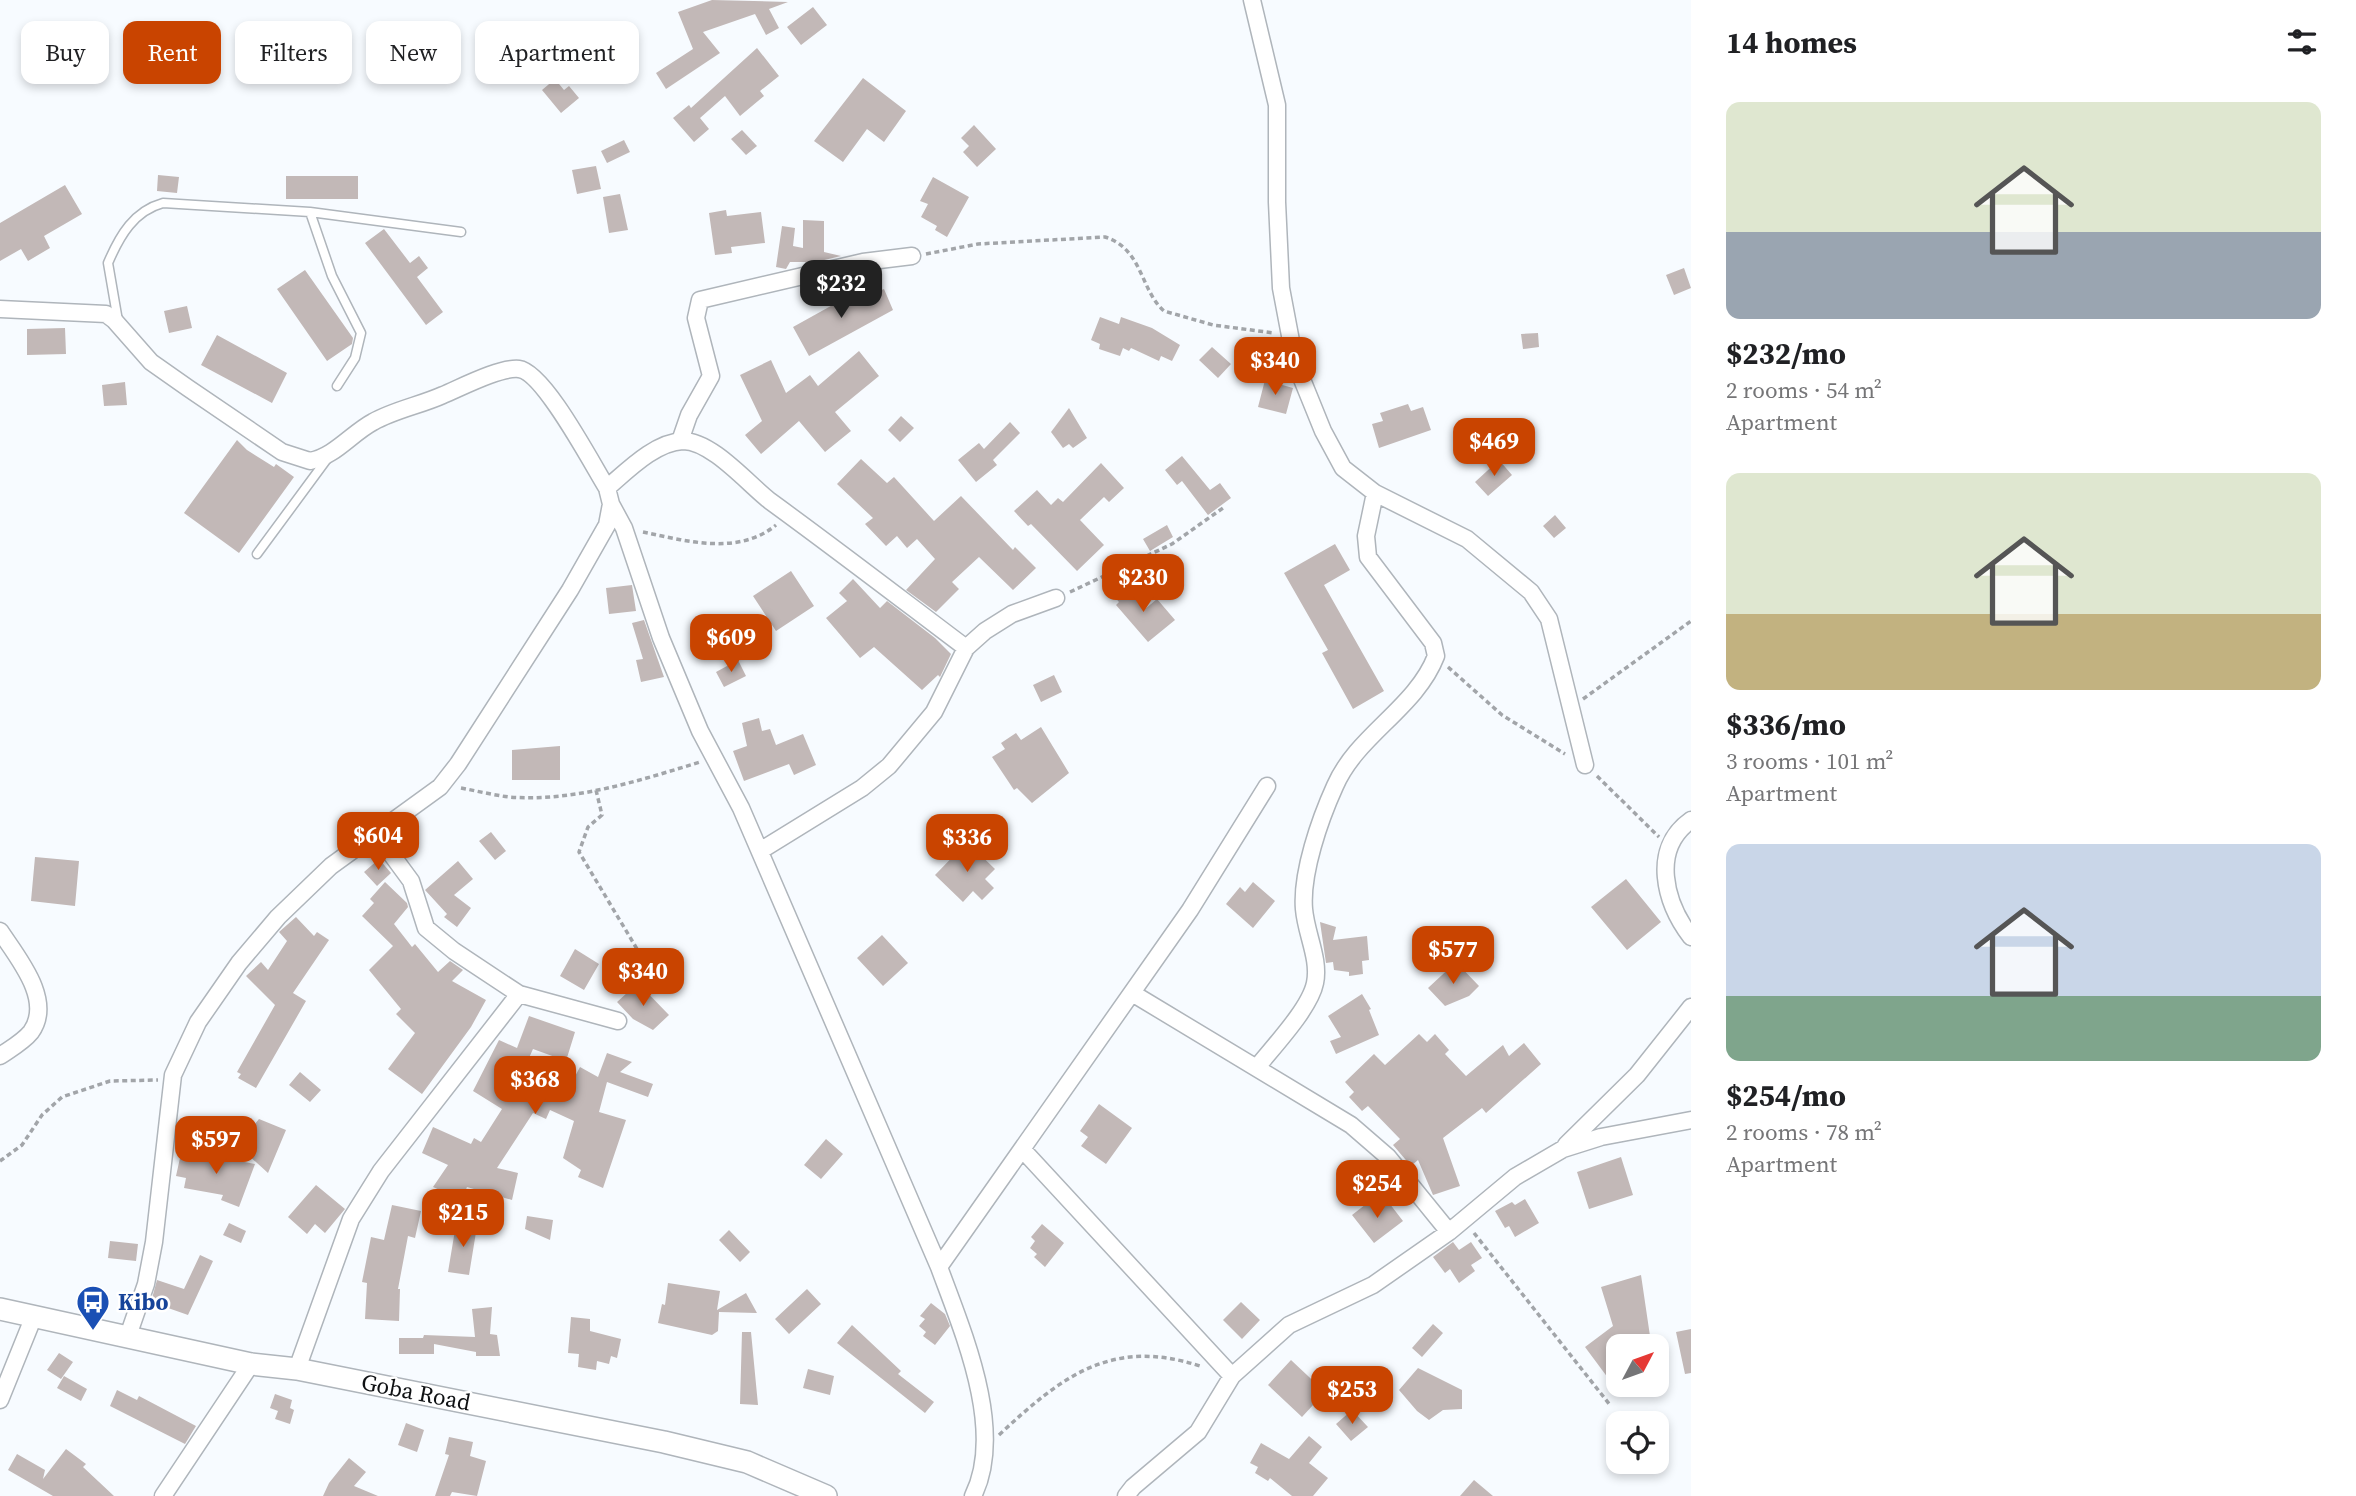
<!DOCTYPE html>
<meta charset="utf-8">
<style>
body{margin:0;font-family:"Source Serif 4",serif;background:#f2f2f2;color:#202124;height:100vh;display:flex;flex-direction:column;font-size:26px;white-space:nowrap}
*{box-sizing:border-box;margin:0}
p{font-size:23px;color:#757577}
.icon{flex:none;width:38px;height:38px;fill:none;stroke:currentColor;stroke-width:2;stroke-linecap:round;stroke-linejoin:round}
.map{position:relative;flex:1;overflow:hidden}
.panel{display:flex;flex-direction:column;background:#fff;width:665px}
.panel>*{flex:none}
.banner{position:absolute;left:21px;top:21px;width:665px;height:63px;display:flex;gap:14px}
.needle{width:46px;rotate:49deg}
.controls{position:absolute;left:1606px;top:1334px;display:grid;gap:14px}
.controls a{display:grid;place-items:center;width:63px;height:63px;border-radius:14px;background:#fff;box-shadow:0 4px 10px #0003;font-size:35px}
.price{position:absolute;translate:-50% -60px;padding:0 16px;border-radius:14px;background:#c94400;color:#fff;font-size:23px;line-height:46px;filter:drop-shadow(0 2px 4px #0008)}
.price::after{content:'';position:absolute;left:50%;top:42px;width:21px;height:16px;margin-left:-10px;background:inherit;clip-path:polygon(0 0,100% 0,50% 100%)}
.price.current{background:#222;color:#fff}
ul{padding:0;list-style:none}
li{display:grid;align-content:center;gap:14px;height:371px;padding:0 35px}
li span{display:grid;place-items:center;height:217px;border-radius:14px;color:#555}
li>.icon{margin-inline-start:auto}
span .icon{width:126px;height:126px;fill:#fffc;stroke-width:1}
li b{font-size:30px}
h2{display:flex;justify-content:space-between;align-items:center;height:84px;padding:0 35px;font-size:30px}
.pill{padding:0 24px;border-radius:14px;background:#fff;box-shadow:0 4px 10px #0003;font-size:24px;line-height:63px}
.pill.current{background:#c94400;color:#fff}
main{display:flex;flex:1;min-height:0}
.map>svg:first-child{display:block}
</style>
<main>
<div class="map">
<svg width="1691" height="1496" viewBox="0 0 1691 1496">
<rect width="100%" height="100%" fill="#f7fbff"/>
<path fill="#c2b8b7" d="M712,0L788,2L769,9L779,28L766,35L755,14L703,32L720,53L666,89L656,73L693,49L678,12Z
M813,7L827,25L801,45L787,27Z
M757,48L779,76L760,91L764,96L740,116L725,96L700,118L709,129L694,142L673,118L689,105L691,108Z
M863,78L906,111L884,142L867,129L843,162L814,141Z
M555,79L564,90L569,86L579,98L561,113L542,90Z
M974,125L996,149L977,167L963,152L969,146L961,138Z
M742,130L757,146L746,155L731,139Z
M624,140L630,152L607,163L601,151Z
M596,166L601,189L577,194L572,170Z
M158,175L179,177L177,193L157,191Z
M286,176H358V199H286Z
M933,177L969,197L947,237L935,230L937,226L921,217L928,204L920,201Z
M65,185L82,214L44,236L50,248L28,261L21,249L0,261V223Z
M620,194L628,230L609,233L603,197Z
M726,210L727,216L761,212L765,243L731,247L732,253L715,255L709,213Z
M803,220L824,221V252L841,256L816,262H790L786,269L776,267L782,226L795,228L793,246L803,248Z
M384,229L410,263L419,256L428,268L417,277L443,312L426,325L365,243Z
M1684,268L1691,288L1674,295L1666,275Z
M305,270L353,338L352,344L327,361L277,289Z
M884,289L893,310L809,356L793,327L838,302L837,298L851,293L854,301Z
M187,306L192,328L169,333L164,311Z
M1100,317L1119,324L1121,317L1152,328L1180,345L1172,361L1161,356L1159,361L1131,348L1129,351L1123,348L1120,356L1099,349L1100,344L1091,340Z
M65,328L66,354L27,355V329Z
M1538,333L1539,347L1523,349L1521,334Z
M217,335L287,373L272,403L201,365Z
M1212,347L1231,364L1218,378L1199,360Z
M859,351L879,376L835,412L851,431L825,452L799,421L761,454L745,435L762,421L740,375L771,360L786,393L810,375L818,386Z
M1265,380L1293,388L1286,414L1258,407Z
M125,382L127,405L104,406L102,385Z
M1408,404L1411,411L1423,407L1431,430L1379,448L1372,424L1383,421L1380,413Z
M1069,408L1087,438L1073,448L1069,444L1063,448L1051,432Z
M901,416L914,428L900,442L888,430Z
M1010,422L1020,433L993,460L997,465L976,482L958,460L979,443L984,449Z
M237,440L247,450L274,467L276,464L294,477L239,553L184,513Z
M1182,456L1210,490L1220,483L1231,498L1208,515L1182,481L1177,485L1165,470Z
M861,459L887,483L894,477L934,521L961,496L1013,550L1015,547L1036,568L1013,590L979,557L952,582L959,589L936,612L906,590L935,559L917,539L907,548L897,536L886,546L865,524L873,518L837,484Z
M1499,460L1512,475L1488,496L1475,482Z
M1101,463L1124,488L1109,502L1104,497L1080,520L1104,545L1077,571L1031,524L1028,526L1014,511L1037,490L1051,505L1058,498L1063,502Z
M1555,515L1566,528L1554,538L1543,526Z
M1167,525L1173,537L1150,551L1143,539Z
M1335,544L1350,570L1324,585L1384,691L1353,709L1322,653L1328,650L1284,573Z
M791,571L814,606L776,631L753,596Z
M853,579L880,608L887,601L935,638L951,654L940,677L938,675L922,690L874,647L860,658L826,618L847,601L839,593Z
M1124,584L1145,609L1157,599L1175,620L1148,642L1116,605L1119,602L1112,594Z
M632,585L636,611L609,614L606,588Z
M644,620L664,677L641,682L636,660L643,659L632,623Z
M738,660L746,676L724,687L716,672Z
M1054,675L1062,692L1041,702L1033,685Z
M759,718L762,731L770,729L776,745L803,734L816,765L794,775L789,764L744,781L733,751L747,746L742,723Z
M1041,727L1069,773L1032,803L1017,788L1014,790L992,757L1005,749L1001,743L1016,733L1021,740Z
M560,746V780H512V750Z
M491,832L506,851L495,860L479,841Z
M967,842L995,869L985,879L994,888L982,900L973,891L963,902L935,875Z
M35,857L79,861L75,906L31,901Z
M379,859L391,873L377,886L364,872Z
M458,861L473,879L454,895L471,908L457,927L444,917L447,914L425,890Z
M1626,879L1661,922L1627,950L1591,907Z
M385,882L407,903L408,907L394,924L412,947L415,944L438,972L450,961L463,970L452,981L486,1000L471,1027L422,1094L388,1069L415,1033L396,1014L401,1009L369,970L393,946L362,916L374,903L370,899Z
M1253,882L1275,901L1253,928L1226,904L1240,887L1245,892Z
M296,917L314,936L317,932L329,940L293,993L306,1001L256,1088L238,1078L241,1074L237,1072L275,1005L246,976L261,962L268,970L287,941L279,932Z
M1320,922L1336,927L1333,940L1367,936L1369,960L1362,961L1363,974L1349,976V972L1334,970L1333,962L1326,963Z
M882,935L908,963L883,986L857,958Z
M575,949L599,964L584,990L560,976Z
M1456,962L1479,986L1469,996L1445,1006L1428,988Z
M638,983L669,1015L653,1030L633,1019L617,1002Z
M1362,994L1371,1009L1369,1010L1379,1035L1336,1054L1330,1041L1341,1037L1328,1016Z
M529,1016L575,1032L566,1061L533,1049L520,1078L564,1097L580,1067L598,1077L607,1053L632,1062L620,1072L653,1084L648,1097L607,1082L599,1112L626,1120L603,1188L578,1177L581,1170L563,1158L574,1121L550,1110L546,1119L533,1113L497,1168L518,1173L512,1200L467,1187L462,1200L433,1187L448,1165L422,1153L433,1127L471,1144L474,1138L481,1142L502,1109L473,1091L499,1040L517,1048Z
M1419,1034L1427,1042L1435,1034L1449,1050L1445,1054L1466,1076L1503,1045L1509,1056L1524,1043L1541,1064L1486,1113L1482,1108L1443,1138L1460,1186L1433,1195L1418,1160L1411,1166L1393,1145L1400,1139L1368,1106L1362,1111L1349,1097L1354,1092L1345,1082L1374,1054L1385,1065Z
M300,1072L321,1090L310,1102L289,1085Z
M1099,1104L1132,1128L1106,1164L1081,1146L1088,1137L1080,1131Z
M259,1119L286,1130L268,1173L237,1145Z
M826,1139L843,1154L821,1179L804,1165Z
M191,1152L255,1164L239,1207L221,1200L223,1195L184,1188L186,1178L176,1176L180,1158L190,1160Z
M1621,1157L1633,1195L1589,1209L1577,1172Z
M316,1185L345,1209L325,1233L315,1224L307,1234L288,1217Z
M1386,1199L1403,1221L1374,1243L1352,1215L1370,1201L1375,1208Z
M1525,1199L1539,1223L1515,1237L1509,1226L1505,1228L1495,1211L1512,1202L1515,1205Z
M392,1205L421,1211L415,1238L408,1236L398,1289H400L399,1321L365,1319L367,1283L362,1282L371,1237L384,1240Z
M527,1216L553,1220L550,1240L525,1229Z
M229,1223L246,1231L241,1243L223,1235Z
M456,1224L477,1226L469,1275L448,1272Z
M1042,1224L1064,1243L1045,1267L1034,1257L1037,1254L1030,1248L1035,1241L1031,1237Z
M729,1230L750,1252L740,1262L719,1240Z
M110,1241L138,1244L136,1261L108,1258Z
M1453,1242L1459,1250L1471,1242L1482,1258L1471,1265L1475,1271L1459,1283L1450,1269L1445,1273L1433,1257Z
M200,1255L213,1261L188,1315L151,1302L157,1280L184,1289Z
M1641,1275L1650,1336L1619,1341V1376L1611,1382L1585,1347L1613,1326L1601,1287Z
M668,1283L720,1291L717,1310L746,1293L757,1313L719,1312L718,1331L712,1335L658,1323L662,1304L665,1305Z
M807,1289L821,1304L789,1334L775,1319Z
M1241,1302L1260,1320L1242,1339L1223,1320Z
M931,1303L945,1314L950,1326L935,1345L923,1336L926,1332L919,1326L925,1319L920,1316Z
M492,1307L490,1334L497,1335L500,1356H476V1352L434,1344V1354H399V1338H423L424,1335L475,1337L472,1309Z
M571,1317L590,1319V1331L621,1339L617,1358L611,1356L609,1364L597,1361L596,1370L578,1367L579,1354L568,1353Z
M1433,1324L1443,1333L1422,1357L1412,1348Z
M852,1325L901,1371L898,1374L934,1402L925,1413L837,1343Z
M1691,1329V1373L1685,1374L1676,1332Z
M742,1332H751L758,1405L740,1404Z
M59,1353L73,1362L61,1379L47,1370Z
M1291,1360L1325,1392L1302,1417L1268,1385Z
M1418,1368L1462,1390V1409L1443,1410L1429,1420L1417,1411L1399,1390Z
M808,1369L834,1376L830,1395L803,1388Z
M64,1376L87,1389L81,1401L57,1388Z
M117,1390L137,1400L139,1396L196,1426L185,1444L110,1406Z
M275,1394L292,1400L290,1408L294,1410L290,1424L275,1419L278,1411L270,1408Z
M1352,1410L1368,1427L1351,1441L1336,1424Z
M406,1423L424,1430L417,1452L398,1445Z
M1309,1436L1322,1447L1309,1463L1328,1478L1313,1496H1292L1270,1478L1268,1481L1255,1473L1258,1467L1250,1463L1261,1443L1289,1459Z
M449,1437L473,1442L470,1456L486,1461L477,1496L452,1492L450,1496H435L449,1455L445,1454Z
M66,1449L86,1464L83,1467L114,1496H53L8,1470L17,1454L45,1470L43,1479Z
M349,1458L366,1472L354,1486L378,1496H323L329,1483Z
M1474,1480L1493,1496H1460Z"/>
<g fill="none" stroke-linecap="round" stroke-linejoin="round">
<defs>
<path id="lane" d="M310,212L332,276L361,333L355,358L337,386
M118,321L108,263C120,235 134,211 163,203L310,212L461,232
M257,554L327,459"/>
<path id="street" d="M1252,0L1277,105V202L1281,288L1295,362L1323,431L1343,468L1375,493L1467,539L1531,592L1549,619L1585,765
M0,309L106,314L114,320L151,362L188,388L282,452L310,461C334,457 352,433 373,422C394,410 421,405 443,395C462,387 500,367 519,369C544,372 592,464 607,488L611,504L607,525L570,590L458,764L440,787L331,866L278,917L239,963L198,1022L173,1075L154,1242L146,1284L128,1336
M680,441L689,415L711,376L696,318L700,300L863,262L912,256
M607,488C627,471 655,442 683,441C712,441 748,484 770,501C836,549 901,599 966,648
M611,504L624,528L661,638L700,731L741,808L939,1267C962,1330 1006,1430 973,1496
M1691,820C1650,849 1665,903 1691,937
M375,832L411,881L426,928L454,951L519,994L618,1021
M760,851L862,788L889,766L934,712L966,648L985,631L1012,614L1056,598
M0,931C17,957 54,1000 31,1032C23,1042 10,1049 0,1056
M1132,993L1351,1125L1388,1157L1449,1232
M1258,1066C1274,1046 1310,1008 1315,983C1320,959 1306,934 1304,909C1301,873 1320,819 1335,786C1357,735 1416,708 1436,656L1433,643L1368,557L1366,536L1375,493
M1566,1145L1637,1075L1691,1007
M1022,1149L1232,1376
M939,1267L1190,910L1267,786
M297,1369L351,1219L381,1171L519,994
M0,1400L34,1316
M163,1496L251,1364
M1126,1496L1133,1487L1198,1432L1232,1376L1289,1325L1373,1285L1449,1232L1515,1177L1563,1149L1601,1137L1691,1120"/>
<path id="secondary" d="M0,1309L251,1364L297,1369L664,1442L747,1462L826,1496"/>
</defs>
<use href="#lane" stroke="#afb5bb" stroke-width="11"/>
<use href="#street" stroke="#afb5bb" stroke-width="19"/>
<use href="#secondary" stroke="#afb5bb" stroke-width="24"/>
<path stroke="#a2a5a9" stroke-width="3.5" stroke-dasharray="5 3.5" stroke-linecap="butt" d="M926,254L978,244L1105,237C1143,249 1140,290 1164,311L1213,325L1274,333
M643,532C687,541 738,556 776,525
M1070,592L1172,544L1223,508
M1448,667L1502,715L1565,754
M1583,699L1691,621
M1597,776L1659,837
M461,788C477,791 493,795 509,797C574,802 638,781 700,762
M596,790L602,815L588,827L579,852L643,959
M0,1161L22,1145L42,1115L62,1097L110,1081L158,1080
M1474,1233L1610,1405
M999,1435C1061,1377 1111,1337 1200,1366"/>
<use href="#lane" stroke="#fff" stroke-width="8"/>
<use href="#street" stroke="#fff" stroke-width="16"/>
<use href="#secondary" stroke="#fff" stroke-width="21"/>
</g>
<defs>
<symbol id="bus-pin" viewBox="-11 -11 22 30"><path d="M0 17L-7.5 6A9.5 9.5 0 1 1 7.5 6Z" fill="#1a4fb4" stroke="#fff"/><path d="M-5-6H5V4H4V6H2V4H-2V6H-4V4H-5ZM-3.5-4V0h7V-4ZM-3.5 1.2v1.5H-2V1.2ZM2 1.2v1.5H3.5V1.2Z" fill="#fff"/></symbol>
</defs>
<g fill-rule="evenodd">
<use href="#bus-pin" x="74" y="1283" width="38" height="52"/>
</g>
<g text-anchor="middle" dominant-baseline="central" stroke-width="5" stroke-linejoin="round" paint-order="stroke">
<g font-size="23" font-weight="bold" fill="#164399" stroke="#fff" text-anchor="start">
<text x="118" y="1302">Kibo</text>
</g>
<g font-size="23" fill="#0f1113" stroke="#fff">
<text transform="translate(416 1392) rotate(11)">Goba Road</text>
</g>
</g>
</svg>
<div class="controls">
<a><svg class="needle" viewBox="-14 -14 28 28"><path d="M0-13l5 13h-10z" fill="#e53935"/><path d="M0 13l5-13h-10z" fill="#757577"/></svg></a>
<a><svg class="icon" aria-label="locate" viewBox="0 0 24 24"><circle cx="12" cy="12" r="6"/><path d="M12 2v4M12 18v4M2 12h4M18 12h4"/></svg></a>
</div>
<b class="price current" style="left:841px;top:320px">$232</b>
<b class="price" style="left:1275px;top:397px">$340</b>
<b class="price" style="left:1494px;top:478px">$469</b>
<b class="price" style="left:1143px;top:614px">$230</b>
<b class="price" style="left:731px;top:674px">$609</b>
<b class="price" style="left:378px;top:872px">$604</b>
<b class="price" style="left:967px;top:874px">$336</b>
<b class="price" style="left:1453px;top:986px">$577</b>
<b class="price" style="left:643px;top:1008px">$340</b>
<b class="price" style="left:535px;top:1116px">$368</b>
<b class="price" style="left:216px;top:1176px">$597</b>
<b class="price" style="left:1377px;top:1220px">$254</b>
<b class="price" style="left:463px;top:1249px">$215</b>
<b class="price" style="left:1352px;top:1426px">$253</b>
<div class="banner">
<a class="pill">Buy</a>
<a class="pill current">Rent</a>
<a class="pill">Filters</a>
<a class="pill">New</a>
<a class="pill">Apartment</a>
</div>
</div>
<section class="panel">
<h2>14 homes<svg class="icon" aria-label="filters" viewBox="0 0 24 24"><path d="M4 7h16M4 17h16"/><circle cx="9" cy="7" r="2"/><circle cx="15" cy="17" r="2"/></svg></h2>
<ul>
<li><span style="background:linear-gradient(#dfe7d0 60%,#9aa5b1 0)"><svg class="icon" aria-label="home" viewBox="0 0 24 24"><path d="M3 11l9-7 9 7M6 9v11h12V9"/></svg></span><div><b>$232/mo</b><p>2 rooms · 54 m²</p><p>Apartment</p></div></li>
<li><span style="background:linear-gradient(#dfe7d0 65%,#c2b280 0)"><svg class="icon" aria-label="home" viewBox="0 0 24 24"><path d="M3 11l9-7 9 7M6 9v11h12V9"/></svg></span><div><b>$336/mo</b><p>3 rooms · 101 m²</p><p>Apartment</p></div></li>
<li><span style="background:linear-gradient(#c9d6e8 70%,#7fa58c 0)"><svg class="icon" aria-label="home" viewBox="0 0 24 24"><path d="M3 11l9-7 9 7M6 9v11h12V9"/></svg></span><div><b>$254/mo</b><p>2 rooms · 78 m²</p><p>Apartment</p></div></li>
</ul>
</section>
</main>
